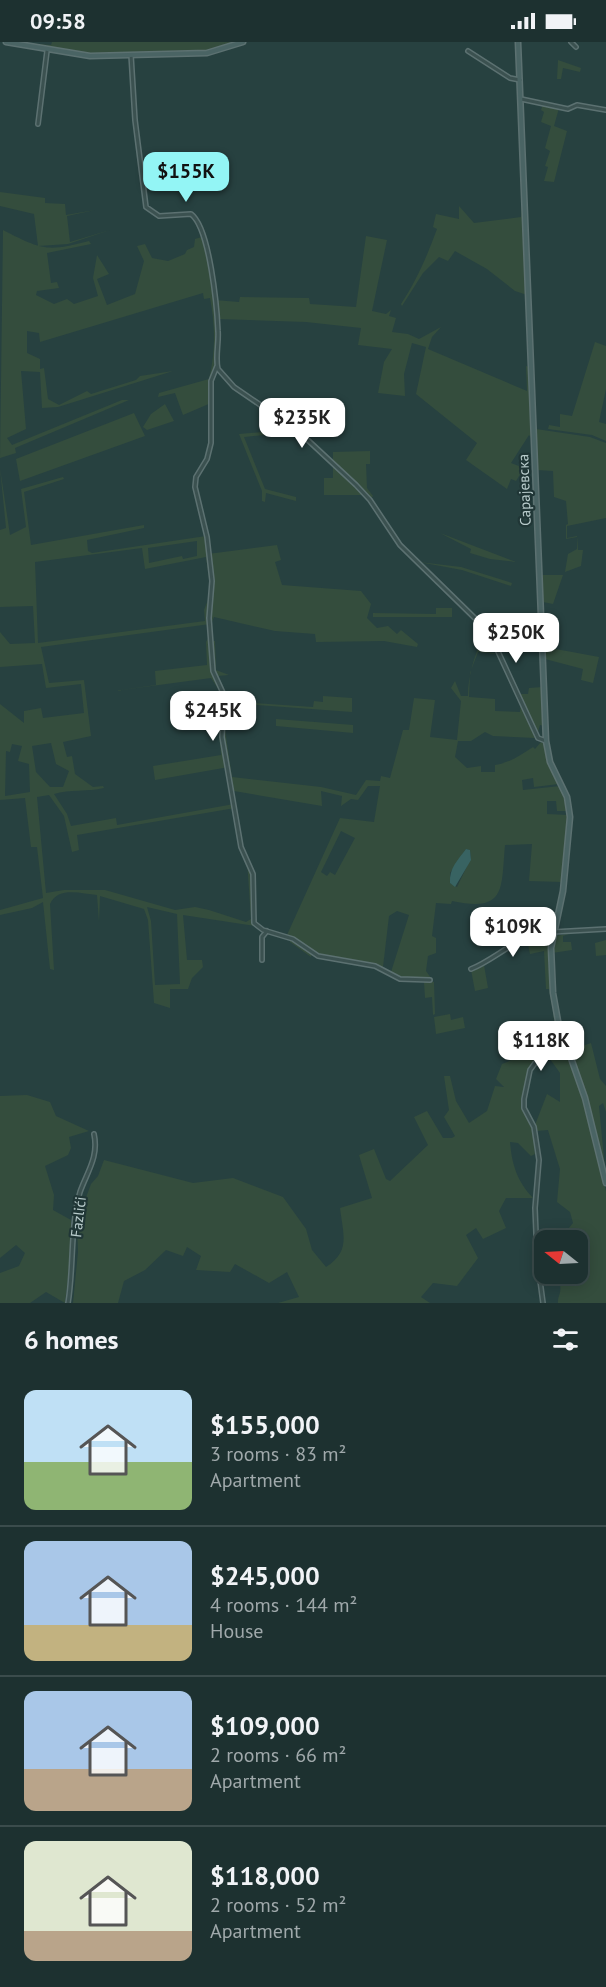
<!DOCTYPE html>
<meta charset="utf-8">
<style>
body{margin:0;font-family:"PT Sans",sans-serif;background:#253938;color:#f1f3f6;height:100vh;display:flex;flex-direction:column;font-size:22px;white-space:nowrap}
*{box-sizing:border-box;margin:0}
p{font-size:20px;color:#a0a9ab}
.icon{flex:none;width:33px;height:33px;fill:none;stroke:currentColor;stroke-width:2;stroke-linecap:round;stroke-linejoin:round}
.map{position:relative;height:1261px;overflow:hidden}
.drawer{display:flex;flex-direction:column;background:#1d3130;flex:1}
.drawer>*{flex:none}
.needle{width:39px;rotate:288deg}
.tools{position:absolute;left:534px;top:1188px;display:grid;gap:12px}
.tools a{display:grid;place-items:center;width:54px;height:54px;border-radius:12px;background:#1d3130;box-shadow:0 3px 15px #0003,0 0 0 2px #3b4c4c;font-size:30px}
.price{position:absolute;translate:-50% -51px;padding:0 14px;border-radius:12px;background:#fff;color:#222;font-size:20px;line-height:39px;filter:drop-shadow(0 2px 3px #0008)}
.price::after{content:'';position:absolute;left:50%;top:36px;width:18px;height:14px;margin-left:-9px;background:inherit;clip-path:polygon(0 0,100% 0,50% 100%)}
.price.current{background:#93f5f5;color:#111}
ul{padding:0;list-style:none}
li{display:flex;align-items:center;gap:18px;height:150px;padding:0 24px}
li+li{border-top:2px solid #3b4c4c}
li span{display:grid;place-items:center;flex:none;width:168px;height:120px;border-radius:12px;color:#555}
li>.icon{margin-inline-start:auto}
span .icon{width:72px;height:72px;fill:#fffc;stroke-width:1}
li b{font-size:26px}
h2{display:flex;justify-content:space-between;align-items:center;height:72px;padding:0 24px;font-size:26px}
.status{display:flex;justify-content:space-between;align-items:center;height:42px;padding:0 30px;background:#1d3130;direction:ltr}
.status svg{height:16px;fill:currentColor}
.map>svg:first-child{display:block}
</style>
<div class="status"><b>09:58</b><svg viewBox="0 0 49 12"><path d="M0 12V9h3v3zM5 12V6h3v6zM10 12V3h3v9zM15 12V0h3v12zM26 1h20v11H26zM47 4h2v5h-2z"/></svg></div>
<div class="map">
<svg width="606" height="1261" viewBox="0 0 606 1261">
<rect width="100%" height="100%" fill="#274140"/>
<path fill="#344d3d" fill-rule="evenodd" d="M12,0L51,3L52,0H240L208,9L88,13Z
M558,18L581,26L580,30L563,26L561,37H557Z
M543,62L559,66L554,84L567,89L554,140L544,139L548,125L545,124L550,109L545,106L551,84L541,80L544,70L541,68Z
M523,144L527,253L515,249L487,227L455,209L448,219L439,215L423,231L402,264L401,262C417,238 427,214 437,187L433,185L436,172L459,177V164L474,181L521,175Z
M0,150L45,156V161L65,162L66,173L95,168L67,174L70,200L110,188L68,202L38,204L34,172L0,164Z
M3,188C42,208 47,210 89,199L91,202L47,211L51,241L57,240L59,246L37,249L36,253L54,262L67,257L74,262L98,254L93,236L97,213L109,232L97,237L107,263L135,252L144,219L137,204L145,202L152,216L168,219L185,212L187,208L194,205L195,197L202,195C210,226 217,260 218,292C219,316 211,338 211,361L183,373L175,351L158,355L159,351L209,337C216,308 215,283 210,256L204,257L203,251L40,300L39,291L27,289V311L40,317V327L44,326L48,357L59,363L87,349L91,352L136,338L140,334L173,329L58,365L42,366L40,330L21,329L26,387L7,396L12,403L122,358H129L15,406L16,411L0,416Z
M366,194L387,198L372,269L386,272L391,268L389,274L396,276L392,290L408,292L419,297L441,285L432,295L428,307L527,349L526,324L529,325L532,397L529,393L511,421L524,426L516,439L511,437L507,447L466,418L477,401L416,352L426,305L412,301L404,332L405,354L378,351L384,320L392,307L358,303L361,286L306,280L218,277L215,258L239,260L240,255L309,256L310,262L356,265Z
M595,300L606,304V347L599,380L606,382V399L592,393L548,387L549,383L560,385V372L572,374Z
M165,362L174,379L147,388L143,385L151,372Z
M134,371L145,394L20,439L16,417Z
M295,387L297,390L244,395L265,447L296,455V459L266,451L265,460L262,459V449L239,392Z
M536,387L590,395L606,401V476L567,484V496L577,494L578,508H583L581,524L565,530L568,512L577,507V495L566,497V483L568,482L566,459L554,455L553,429L537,428Z
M370,409V422H366L367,446L373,454L369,459L364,453H324V436H333V410Z
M0,426L10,493L26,485L21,447L63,435L64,437L24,450L31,503L144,483V486L87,498L88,509L92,511L206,494L208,512L277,503L281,518L275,520L282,543L361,549L371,562L367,576L377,586L388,584L397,592L401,588L418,602L417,605L384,599L316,600L315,592L275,589L214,575L210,584V582L41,605L49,641L84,638L91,694L63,700L67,715L72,714L75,732L93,745L103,744L104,746C87,750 70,747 54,752L67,772L71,784L116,776L117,783L234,762L235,766L77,793L79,808L72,810L64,774L49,753L37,755L46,851L64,848H105L175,868L195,865L209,868L246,880L251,877L247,818L253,834L255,884L183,873L187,918H202L203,925L192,936L188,947H170V966L154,961L148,878L144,867L100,854L99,880L97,853C82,852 58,844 50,862L54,928L50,927L43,860L32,866L0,873V868L43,856L37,805H31L25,756L0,758V662L24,681V669L41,666L43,676L84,671L81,642L46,646L42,622L0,625V590L10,602L35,601L33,564L0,565V488L6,486ZM197,499V514L183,517L182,514L149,521L148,506ZM142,506L145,527L206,515L211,550L204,568L205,579L38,601L35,520ZM51,701L56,722L69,729L63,745H50L36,730L32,704ZM12,702L22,704L18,719L29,722L30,750L5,754L6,709L10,710ZM147,865L177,872L180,942L155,943L151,879Z
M440,491L516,520L490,517L470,511L471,507Z
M419,520L461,525L512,541L511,544L462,528Z
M542,533H563L553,562L543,560Z
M436,566H452V575H373V571L436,572Z
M210,593V599H215L216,628L229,633L217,634L225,659L313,665L314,659L323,660V654L352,656V670L229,661L225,688L232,735L321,745L356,753L366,738L380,739L381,734L390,736L403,688H409L414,656L435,658L430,695L457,698L461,659L451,646L455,639L461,654H468C468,634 474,616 481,599L479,609L499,612L478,610L470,631L469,655L495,657V669L520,670L521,660L535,696L493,694L485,690L471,699H458L455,715L467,726L481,724V730H495V723C512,720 520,713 533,705L535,707L541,700L545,702L548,717L559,742L534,745L533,736L522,738L523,748L560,744L568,769H557L556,759H547V772L568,773L562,840L529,839L532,802L505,803C501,846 507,871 452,859L451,862L436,861L432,894L436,896V911L428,914L426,929L431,936H437H405L391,930L409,873L397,869L389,874L383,925L345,916L320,914L298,902L312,911L311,915L290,900V894L287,893L340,776L374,780L380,744H368L358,758L351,757L341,764L342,754L321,749L322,764L234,749L229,725L155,738L153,724L221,713L219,691H222V676L203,678L201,667L221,664L219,648L211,636L114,649L156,643L155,629L207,623L206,600ZM341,789L355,796L335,833L330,830L327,834L321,830ZM466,807L470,808L471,816L457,845L450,841V831Z
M545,605L599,615L593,641L581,638L583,627L545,617Z
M543,645L544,684L540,683L538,690L519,652H528L529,646Z
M276,677L353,683V691L276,684Z
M555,876L551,889L537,891L534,878Z
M549,892L551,893L548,918L556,980L528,1031L521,1058L525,1073L533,1085L535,1112L531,1114L518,1101L510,1100C512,1123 517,1139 533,1156H506L499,1169L506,1186L483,1197L476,1186L466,1193L478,1216L457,1244L433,1241L421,1255L430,1261H278L299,1255L287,1230L269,1241L235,1222L230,1230L196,1228L201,1214L187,1205L183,1214L166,1208L145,1228L124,1239L118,1261H73L78,1210L77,1180L91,1142L98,1134L104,1118L193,1141L233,1136L283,1155L306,1187L312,1208L326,1225C351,1209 343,1192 340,1166L372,1156L359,1113L374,1107L386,1137L390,1139L428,1103L414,1075L427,1069L443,1096H452L455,1094L444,1075L449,1068L444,1034H450L456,1059L469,1081L487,1069L495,1044L504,1045L496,1037L502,1022C520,1014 554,1004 554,980C554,969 550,957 549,947H546L544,909L530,912L527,898Z
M569,892L563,894V900H571L572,908L552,911L554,894Z
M606,898V913L596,914L595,901Z
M484,923L488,946L475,949L471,928Z
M424,940H434L435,972L433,973L432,955L425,956Z
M450,972L451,978L463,975L465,986L436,992L434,975Z
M558,985L584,1059L606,1149V1261H558C557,1255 562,1251 560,1243L566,1232H578V1198H556L558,1189L568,1187L573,1181L570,1170L557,1160L560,1127L548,1088L536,1089L535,1083L547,1052L560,1060V1031L545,1010Z
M570,998L573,1007L591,1001L600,1037L606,1044V1070L603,1061L599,1064L605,1127L587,1055L567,1000Z
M27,1053L50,1060L56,1074L89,1089L69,1095L71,1106L68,1113L45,1124L54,1153L53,1168L71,1178L72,1205L65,1261L46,1250L30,1261H0V1231L19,1224L25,1211L16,1203L0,1216V1054Z"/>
<path fill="#386362" d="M466,807L470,808L471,818L455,845L450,841C449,826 458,818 466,807Z"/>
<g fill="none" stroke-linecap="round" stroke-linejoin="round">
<defs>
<path id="street" d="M571,0L576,5
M468,9L510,36L520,38
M131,13L135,78L146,165L159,174L191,172C210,186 217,266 218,289C219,301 215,316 218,327L234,345L297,388L356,443L370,458L400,503L489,590L538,696L546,699
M521,57L568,67L577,63L606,68
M38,82L47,9
M217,324L211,339V401L207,417L196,435L195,445L207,495L212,539L209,576L213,629L224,653L222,695L241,805L253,832L254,881L263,888L293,897L318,914L375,924L400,937L430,938
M553,890L606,887
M262,918V895L267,889
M471,927C497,917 523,888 553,891
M68,1261C74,1225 70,1183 80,1150C87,1130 99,1115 94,1092
M543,1261L537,1216L535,1166L539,1118L534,1085L524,1066V1057L530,1028L543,1010L558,979"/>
<path id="secondary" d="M6,0L90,14L207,11L243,0
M518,0L546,699L550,720L567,755L570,775L563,849L551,906L553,951L558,979L585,1056L606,1141"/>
</defs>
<use href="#street" stroke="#5c7171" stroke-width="6"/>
<use href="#secondary" stroke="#5c7171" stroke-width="7"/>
<use href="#street" stroke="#3b5150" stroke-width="3"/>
<use href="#secondary" stroke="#4a6464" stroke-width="4"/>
</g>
<g text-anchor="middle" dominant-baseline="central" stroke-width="4.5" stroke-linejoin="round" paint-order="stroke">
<g font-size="15" fill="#b8cbcb" stroke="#203636">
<text transform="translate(524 448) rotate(-92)">Сарајевска</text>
<text transform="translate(78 1175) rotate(-83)">Fazlići</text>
</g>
</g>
</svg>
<div class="tools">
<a><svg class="needle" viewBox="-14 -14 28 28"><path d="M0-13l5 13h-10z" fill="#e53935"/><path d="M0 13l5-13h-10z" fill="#a0a9ab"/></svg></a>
</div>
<b class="price current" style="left:186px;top:161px">$155K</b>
<b class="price" style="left:302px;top:407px">$235K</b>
<b class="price" style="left:516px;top:622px">$250K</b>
<b class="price" style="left:213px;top:700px">$245K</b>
<b class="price" style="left:513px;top:916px">$109K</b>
<b class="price" style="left:541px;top:1030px">$118K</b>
</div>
<section class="drawer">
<h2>6 homes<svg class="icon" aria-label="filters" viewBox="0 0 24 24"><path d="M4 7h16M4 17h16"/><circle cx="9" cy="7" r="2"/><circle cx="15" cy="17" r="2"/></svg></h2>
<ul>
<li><span style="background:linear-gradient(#bfe0f5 60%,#8fb573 0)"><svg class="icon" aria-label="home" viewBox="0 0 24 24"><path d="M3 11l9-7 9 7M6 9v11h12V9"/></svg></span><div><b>$155,000</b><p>3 rooms · 83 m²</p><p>Apartment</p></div></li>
<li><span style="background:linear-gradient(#a9c7e8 70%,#c2b280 0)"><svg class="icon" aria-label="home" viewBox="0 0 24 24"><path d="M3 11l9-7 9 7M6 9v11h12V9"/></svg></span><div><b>$245,000</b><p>4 rooms · 144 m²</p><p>House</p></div></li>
<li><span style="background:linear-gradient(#a9c7e8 65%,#b9a48a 0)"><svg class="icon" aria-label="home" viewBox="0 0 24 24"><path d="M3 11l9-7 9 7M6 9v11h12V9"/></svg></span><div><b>$109,000</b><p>2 rooms · 66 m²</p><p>Apartment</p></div></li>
<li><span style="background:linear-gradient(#dfe7d0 75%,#b9a48a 0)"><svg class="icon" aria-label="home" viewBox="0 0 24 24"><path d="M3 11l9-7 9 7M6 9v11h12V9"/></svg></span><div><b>$118,000</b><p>2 rooms · 52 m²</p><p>Apartment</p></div></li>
</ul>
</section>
